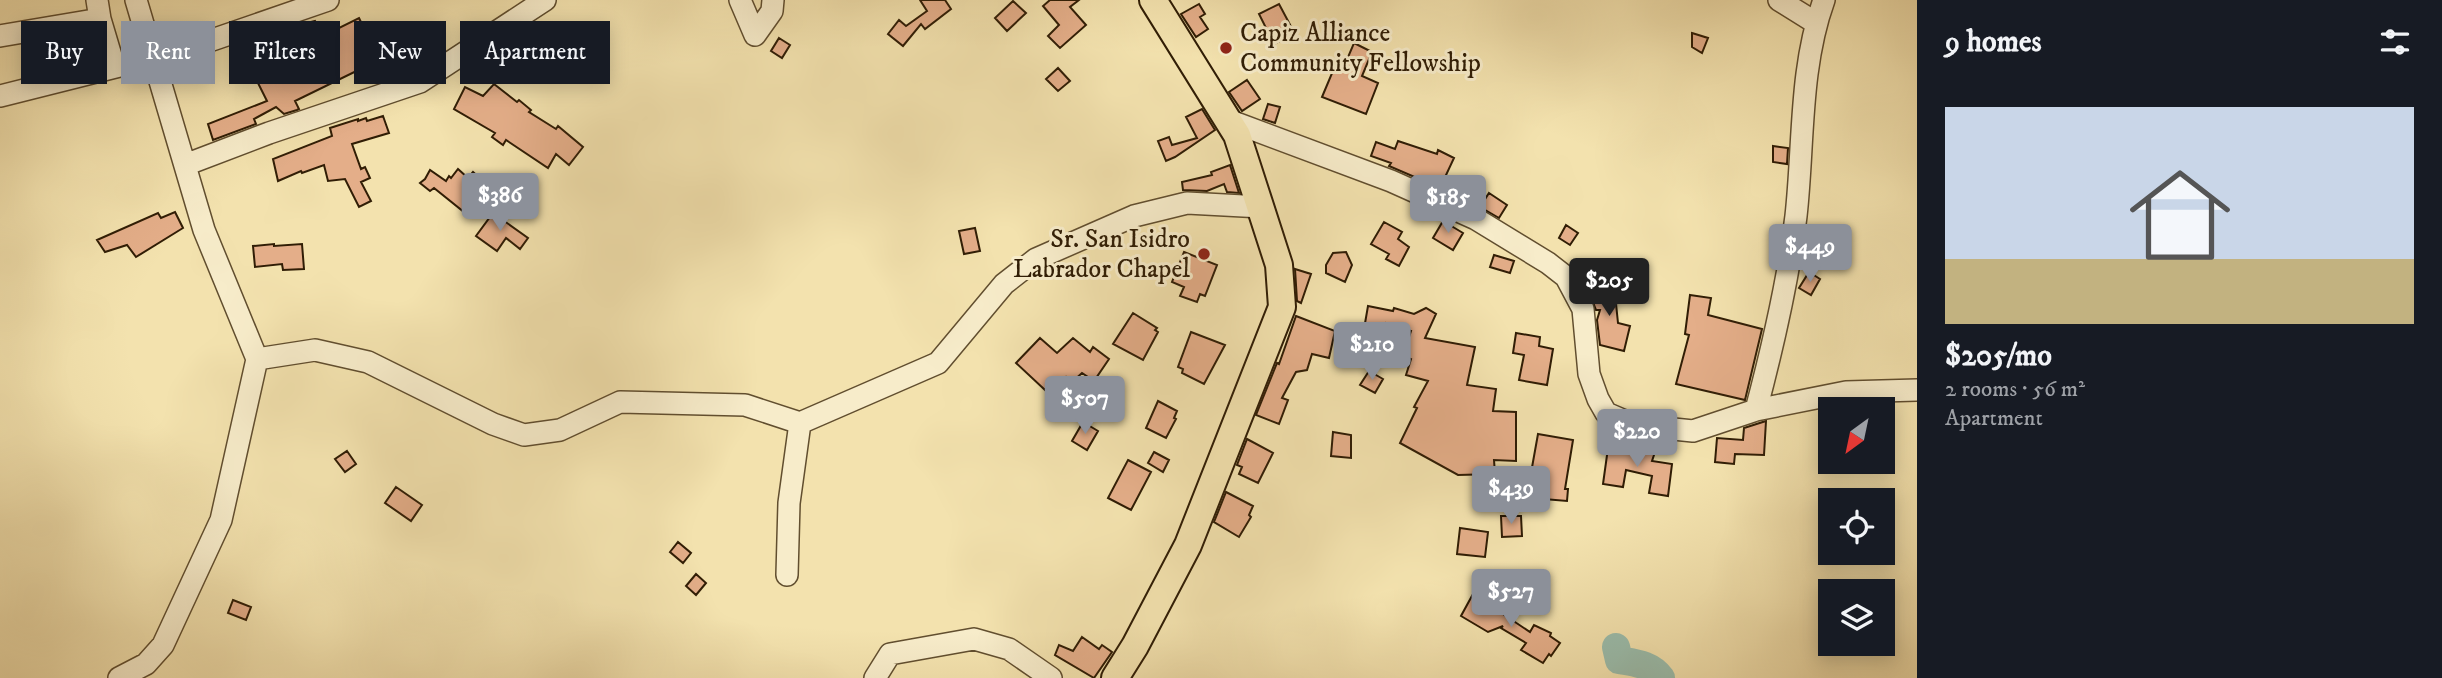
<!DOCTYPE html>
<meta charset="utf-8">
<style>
body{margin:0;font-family:"IM FELL DW Pica",serif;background:#20242c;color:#f1f3f6;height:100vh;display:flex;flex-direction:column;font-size:26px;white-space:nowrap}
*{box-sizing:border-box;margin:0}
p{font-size:23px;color:#9ea1a6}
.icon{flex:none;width:38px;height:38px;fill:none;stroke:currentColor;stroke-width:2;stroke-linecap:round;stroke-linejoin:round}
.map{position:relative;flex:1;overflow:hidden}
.sheet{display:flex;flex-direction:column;background:#171b24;width:525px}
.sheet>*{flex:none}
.guide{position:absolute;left:21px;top:21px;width:665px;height:63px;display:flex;gap:14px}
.needle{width:46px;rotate:213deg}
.fabs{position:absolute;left:1818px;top:397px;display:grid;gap:14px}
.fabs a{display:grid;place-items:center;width:77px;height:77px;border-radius:0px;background:#171b24;box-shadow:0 4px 18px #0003;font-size:35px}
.price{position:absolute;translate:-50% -60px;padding:0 16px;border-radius:7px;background:#8c9099;color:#fff;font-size:23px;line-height:46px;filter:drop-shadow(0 2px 4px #0008)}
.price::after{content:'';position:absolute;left:50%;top:42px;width:21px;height:16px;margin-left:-10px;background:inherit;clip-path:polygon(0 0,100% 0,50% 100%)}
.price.selected{background:#222;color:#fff}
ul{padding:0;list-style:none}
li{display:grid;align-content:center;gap:14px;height:371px;padding:0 28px}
li span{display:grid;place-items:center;height:217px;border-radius:0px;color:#555}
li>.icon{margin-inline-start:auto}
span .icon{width:126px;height:126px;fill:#fffc;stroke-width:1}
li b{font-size:30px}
h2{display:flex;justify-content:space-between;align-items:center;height:84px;padding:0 28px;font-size:30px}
.pill{padding:0 24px;border-radius:0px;background:#171b24;box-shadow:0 4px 18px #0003;font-size:24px;line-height:63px}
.pill.selected{background:#8c9099;color:#fff}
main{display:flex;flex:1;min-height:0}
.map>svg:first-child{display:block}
</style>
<main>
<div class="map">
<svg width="1917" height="678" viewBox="0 0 1917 678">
<rect width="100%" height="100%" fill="#f3e2ae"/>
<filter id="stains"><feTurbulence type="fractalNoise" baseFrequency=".00286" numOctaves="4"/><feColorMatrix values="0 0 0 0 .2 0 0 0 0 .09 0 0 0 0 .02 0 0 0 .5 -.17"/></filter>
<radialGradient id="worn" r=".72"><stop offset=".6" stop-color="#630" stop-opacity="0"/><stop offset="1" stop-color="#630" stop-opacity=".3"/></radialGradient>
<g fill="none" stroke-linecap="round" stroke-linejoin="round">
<path stroke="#9bbdac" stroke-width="28" d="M1616,647L1619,660C1635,663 1651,664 1661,678"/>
</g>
<path fill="#e4ae89" stroke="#301d05" stroke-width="2" d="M920,0H945L951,9L925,29L921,24L903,46L888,34L899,20L906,26L927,11Z
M1050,0H1079L1070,7L1086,25L1060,48L1048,36L1059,25L1043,6Z
M1013,1L1026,13L1007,31L995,18Z
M1199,4L1205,14L1200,17L1208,29L1196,37L1181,14Z
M1279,4L1295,34L1274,44L1259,14Z
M359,18L379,60L295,101L299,109L297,110L284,114L276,107L254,119L256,124L213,140L208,124L267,101L244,55L262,61L279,51L271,36L284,29L315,21L323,36Z
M1692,33L1708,38L1702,53L1692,47Z
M779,38L790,45L782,58L771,51Z
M1354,43L1372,52L1362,76L1378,83L1366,114L1322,97L1335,66L1343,69Z
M1058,68L1070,81L1058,91L1046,79Z
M1247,80L1260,99L1242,111L1229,92Z
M494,84L517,102L519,100L531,110L529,112L556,129L558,126L583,147L569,165L556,154L548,168L506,140L503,145L492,137L495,133L454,109L465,87L483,96Z
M1268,104L1280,107L1275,123L1263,119Z
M1202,109L1215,130L1175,157L1166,161L1158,141L1169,137L1172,145L1197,138L1186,117Z
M383,116L389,133L352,144L361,169L365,167L370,178L361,182L371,201L359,207L345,179L328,181L324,165L302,173L301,171L278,181L273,159L332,136L330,128L358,119V121L366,118L367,121Z
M1398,141L1437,154L1438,150L1454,158L1440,188L1389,166L1391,163L1371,156L1376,142L1395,149Z
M1773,146L1788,148L1787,164L1773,162Z
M1230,165L1239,193L1227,192L1224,184L1207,191L1183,190L1182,182L1212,175L1211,172Z
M458,169L468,178L473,172L501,198L464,212L434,188L430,191L420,183L425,179L430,170L446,181L449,176L451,178Z
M1489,193L1507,205L1499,218L1480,207Z
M175,212L183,228L136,257L127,245L105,252L97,240L158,213L161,218Z
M493,213L528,238L520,249L506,238L497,251L476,236Z
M1443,221L1463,233L1453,250L1433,238Z
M1384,222L1402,232L1398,239L1409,247L1399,266L1386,259L1389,254L1371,244Z
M1566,225L1578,233L1570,245L1559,238Z
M975,228L980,251L964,254L959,231Z
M274,244V246L302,244L304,269L283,270L282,264L255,267L253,246Z
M1184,252L1217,265L1205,296L1200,294L1197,302L1180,296L1184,287L1172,282Z
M1346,252L1352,265L1345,282L1326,273V265L1333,253Z
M1494,255L1514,261L1510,273L1490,267Z
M1295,269L1311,274L1301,303L1297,301Z
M1809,272L1820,279L1811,295L1799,288Z
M1614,284L1618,323L1630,326L1624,351L1600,345L1597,320L1600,310H1596L1589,293V287Z
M1690,295L1711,298L1708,315L1762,329L1745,400L1676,384L1689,335L1685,334Z
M1368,306L1393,311L1394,308L1414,314L1426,308L1436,314L1425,338L1475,347L1467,385L1496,389L1493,411L1516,412V461L1494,460L1495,474L1458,475L1400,443L1417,408L1414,407L1428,381L1406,375L1411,359L1403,356L1411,331L1386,323L1385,333L1364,329Z
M1133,313L1157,328L1155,330L1158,332L1143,360L1113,344Z
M1296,316L1335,331L1329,358L1312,354L1307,370L1296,372L1282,398L1288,400L1279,424L1256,415L1277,363L1279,364Z
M1191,332L1225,345L1204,384L1182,373L1183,369L1178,367Z
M1516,333L1540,337L1539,346L1553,349L1547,385L1519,380L1524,355L1513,353Z
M1040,338L1057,353L1073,338L1090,352L1093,347L1109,359L1094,381L1082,373L1071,383L1066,377L1060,383L1054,378L1045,390L1016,363Z
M1369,371L1383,379L1375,393L1360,385Z
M1158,401L1177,411L1174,418L1176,419L1166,438L1146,428Z
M1766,421L1764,455L1735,454L1734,464L1715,462L1717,438L1743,440L1744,428Z
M1083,422L1098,431L1087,450L1072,441Z
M1333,432L1351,435V458L1331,456Z
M1538,434L1573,440L1565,489H1568L1567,501L1532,498L1533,488H1540L1548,476L1531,473Z
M1247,439L1273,453L1258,483L1239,474L1242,467L1237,465Z
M1638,447L1655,452L1652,461L1672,464L1668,496L1649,493L1652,476L1626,470L1623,487L1603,484L1608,448L1636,453Z
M347,451L356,464L345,472L335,459Z
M1154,452L1169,460L1163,472L1148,463Z
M1128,460L1151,472L1131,510L1108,498Z
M396,487L422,505L411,521L385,503Z
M1226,492L1253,506L1249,515L1251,517L1239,537L1214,522Z
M1501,516H1521L1522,536L1502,537Z
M1460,528L1488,532L1485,557L1457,554Z
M678,542L691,553L683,563L670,552Z
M696,574L706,583L696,595L686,586Z
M1473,594L1530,632L1534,625L1551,633L1550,636L1560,643L1551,656L1549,654L1543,663L1521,650L1526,643L1501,628L1503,626L1488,632L1461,616Z
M233,600L251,607L246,620L228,613Z
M1082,637L1099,649L1102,645L1112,652L1094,678L1055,655L1059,645L1073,651Z"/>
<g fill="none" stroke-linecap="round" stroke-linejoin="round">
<defs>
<path id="minor" d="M97,0L100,19L114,66
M740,0L755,35L772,11L773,0
M1779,0L1816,23
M0,36L100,19
M0,96L183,50L328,0
M1228,120L1391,181L1476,219L1548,263L1566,277L1583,309L1589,374L1598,399L1606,413L1634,425L1693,431L1756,410L1846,392L1917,390
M185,165L269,133L420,82L545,0
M257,359L315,350L368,362L493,424L524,435L560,430L620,402L745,405L800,423L938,363L1004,284L1036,259L1134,216L1187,203L1262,207
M1756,410C1773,346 1788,282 1796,216C1804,145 1799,69 1824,0
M787,575L789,503L800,423
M119,678L146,664L163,645L221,520L257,359L204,230L136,0
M875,678L890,654L974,639L1009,649L1051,678"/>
<path id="major" d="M1115,678L1135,646L1188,545L1282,307L1279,265L1237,135L1153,0"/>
</defs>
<use href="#minor" stroke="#614e2f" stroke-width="24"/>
<use href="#major" stroke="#301d05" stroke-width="30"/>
<use href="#minor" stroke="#f7ecca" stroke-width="21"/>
<use href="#major" stroke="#f3e2ae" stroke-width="26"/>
</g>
<g fill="#8f2418" stroke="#f7ecca" stroke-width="2.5">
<circle cx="1226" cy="48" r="7"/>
<circle cx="1204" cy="254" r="7"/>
</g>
<g text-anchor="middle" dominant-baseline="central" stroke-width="6" stroke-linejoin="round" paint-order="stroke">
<g font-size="26" fill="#301d05" stroke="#f7ecca" text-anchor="start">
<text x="1240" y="33">Capiz Alliance<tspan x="1240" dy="30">Community Fellowship</tspan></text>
<text x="1190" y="239" text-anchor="end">Sr. San Isidro<tspan x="1190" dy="30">Labrador Chapel</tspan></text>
</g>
</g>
<rect width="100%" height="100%" filter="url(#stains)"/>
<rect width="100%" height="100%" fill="url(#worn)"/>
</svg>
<div class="fabs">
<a><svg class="needle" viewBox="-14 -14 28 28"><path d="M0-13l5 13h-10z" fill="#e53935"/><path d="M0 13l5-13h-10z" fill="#9ea1a6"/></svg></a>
<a><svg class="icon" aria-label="locate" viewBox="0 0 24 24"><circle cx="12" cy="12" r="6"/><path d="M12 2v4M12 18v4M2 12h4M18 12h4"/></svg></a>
<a><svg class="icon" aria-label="layers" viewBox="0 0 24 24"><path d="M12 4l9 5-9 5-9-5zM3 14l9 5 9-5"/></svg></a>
</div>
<b class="price" style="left:500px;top:233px">$386</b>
<b class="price" style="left:1448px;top:235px">$185</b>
<b class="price" style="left:1810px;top:284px">$449</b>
<b class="price selected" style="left:1609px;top:318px">$205</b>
<b class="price" style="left:1372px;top:382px">$210</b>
<b class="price" style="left:1085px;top:436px">$507</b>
<b class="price" style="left:1637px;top:469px">$220</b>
<b class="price" style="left:1511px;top:526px">$439</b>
<b class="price" style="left:1511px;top:629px">$527</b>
<div class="guide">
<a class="pill">Buy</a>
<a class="pill selected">Rent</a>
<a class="pill">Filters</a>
<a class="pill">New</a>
<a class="pill">Apartment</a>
</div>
</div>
<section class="sheet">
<h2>9 homes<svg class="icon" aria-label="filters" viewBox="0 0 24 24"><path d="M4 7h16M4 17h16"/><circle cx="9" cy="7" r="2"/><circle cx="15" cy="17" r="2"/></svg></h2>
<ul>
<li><span style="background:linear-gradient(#c9d6e8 70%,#c2b280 0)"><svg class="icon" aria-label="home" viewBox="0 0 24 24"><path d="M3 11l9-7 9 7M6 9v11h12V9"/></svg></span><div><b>$205/mo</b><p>2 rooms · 56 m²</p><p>Apartment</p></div></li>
</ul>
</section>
</main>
